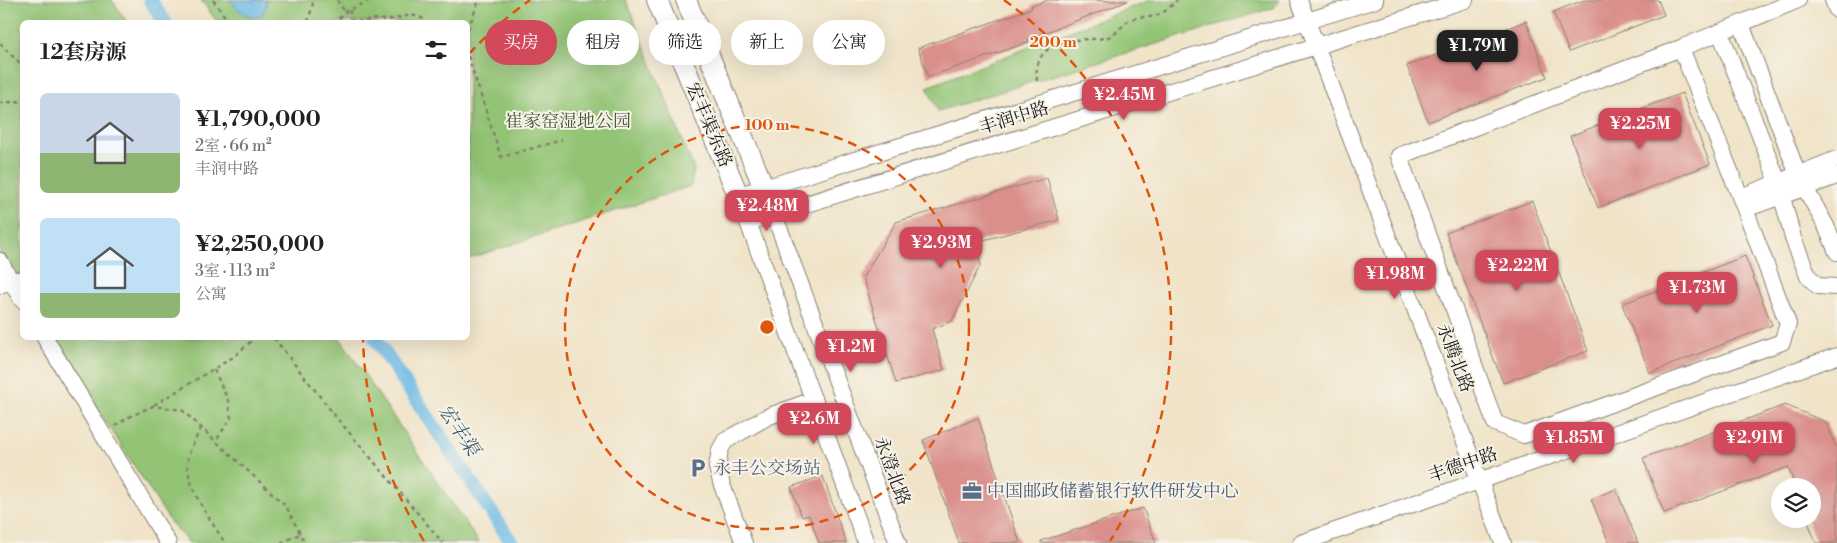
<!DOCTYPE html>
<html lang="zh">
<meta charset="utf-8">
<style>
body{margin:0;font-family:"Libre Bodoni","Noto Serif SC",serif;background:#f6f6f6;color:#222;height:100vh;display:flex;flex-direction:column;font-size:19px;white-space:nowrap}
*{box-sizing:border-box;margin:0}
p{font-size:16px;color:#767676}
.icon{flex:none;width:28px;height:28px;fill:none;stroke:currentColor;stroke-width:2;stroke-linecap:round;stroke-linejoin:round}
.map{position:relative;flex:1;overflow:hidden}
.sheet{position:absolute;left:20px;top:20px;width:450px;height:320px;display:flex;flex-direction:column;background:#fff;border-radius:8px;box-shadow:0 5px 20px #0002}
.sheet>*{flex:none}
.hud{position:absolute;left:485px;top:20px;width:475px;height:45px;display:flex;gap:10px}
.tools{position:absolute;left:1771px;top:478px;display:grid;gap:10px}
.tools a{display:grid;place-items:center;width:50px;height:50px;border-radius:50%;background:#fff;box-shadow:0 5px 20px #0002;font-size:25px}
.price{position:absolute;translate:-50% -42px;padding:0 11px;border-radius:10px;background:#d1495b;color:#fff;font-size:16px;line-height:32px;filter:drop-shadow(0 1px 2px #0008)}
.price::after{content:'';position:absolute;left:50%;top:30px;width:15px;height:11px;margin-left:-8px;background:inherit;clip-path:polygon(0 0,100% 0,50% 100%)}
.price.active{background:#222;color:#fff}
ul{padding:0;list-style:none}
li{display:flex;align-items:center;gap:15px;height:125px;padding:0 20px}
li span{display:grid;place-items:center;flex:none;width:140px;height:100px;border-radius:8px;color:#555}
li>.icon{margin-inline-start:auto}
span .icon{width:60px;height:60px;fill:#fffc;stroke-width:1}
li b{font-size:21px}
h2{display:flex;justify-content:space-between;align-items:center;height:60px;padding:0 20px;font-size:21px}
.chip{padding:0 18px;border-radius:22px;background:#fff;box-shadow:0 5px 20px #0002;font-size:18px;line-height:45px}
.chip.active{background:#d1495b;color:#fff}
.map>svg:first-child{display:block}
</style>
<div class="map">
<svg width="1837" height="543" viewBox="0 0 1837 543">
<rect width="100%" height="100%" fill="#f7f3e8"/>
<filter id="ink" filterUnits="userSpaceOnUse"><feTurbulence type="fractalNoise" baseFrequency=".02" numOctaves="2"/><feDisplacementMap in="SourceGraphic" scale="10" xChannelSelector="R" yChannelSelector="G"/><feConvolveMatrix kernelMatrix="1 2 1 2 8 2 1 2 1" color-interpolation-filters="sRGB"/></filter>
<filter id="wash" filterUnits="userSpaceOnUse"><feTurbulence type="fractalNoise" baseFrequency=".0096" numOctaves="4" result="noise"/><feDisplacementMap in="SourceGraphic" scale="20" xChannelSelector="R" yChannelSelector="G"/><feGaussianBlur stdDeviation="1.12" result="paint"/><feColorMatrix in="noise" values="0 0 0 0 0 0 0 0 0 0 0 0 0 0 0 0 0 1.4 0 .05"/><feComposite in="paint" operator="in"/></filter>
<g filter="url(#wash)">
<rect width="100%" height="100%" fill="#f0e3c8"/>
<path fill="#93c474" stroke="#587048" d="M0,0H112L127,22H22V292L0,257Z
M201,0H626L694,169L691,186L468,259V22H217Z
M1150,0H1280L1273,8L938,111L927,87Z
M52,338H340L479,543H189L171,523Z"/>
<path fill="#6ab9e5" stroke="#436a80" d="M229,0H266V7L262,15L253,18L241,12Z"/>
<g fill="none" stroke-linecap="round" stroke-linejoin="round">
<path stroke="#6ab9e5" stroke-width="14" d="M150,0L165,22
M375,338L512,543"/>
</g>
<g id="blocks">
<path fill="#da8f8c" d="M1048,0L1128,1L1028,39L1029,42L928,77L918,48L1032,8L1031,6Z
M1584,0H1658L1664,15L1569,52L1553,12Z
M1526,21L1547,77L1428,122L1407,66Z
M1682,93L1710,164L1598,208L1570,136Z
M1047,178L1059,220L972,243L981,264L952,321L932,329L944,370L896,383L863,277L896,222Z
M1532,201L1588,351L1503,383L1446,233Z
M1745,256L1772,325L1650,373L1622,304Z
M1785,405L1826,422L1837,449V543H1816L1807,519H1812V486H1795L1788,467L1664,513L1643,458Z
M978,418L1020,543H959L923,440Z
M823,476L846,543H819L809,515L802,517L791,487Z
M1616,489L1638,543H1609L1591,499Z
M1143,508L1156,543H1041V541Z"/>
</g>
</g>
<g filter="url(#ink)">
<use href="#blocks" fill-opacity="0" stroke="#868072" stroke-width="1"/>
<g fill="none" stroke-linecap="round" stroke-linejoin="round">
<defs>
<path id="minor" d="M1299,0L1503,543
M1833,0L1837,10
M1741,24L1798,175L1826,226L1837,252
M1720,32L1778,182L1793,238L1808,276L1818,286L1836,287
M1681,48L1745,209L1788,324L1782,342L1524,435L1495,423L1399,156L1681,48L1798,0
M764,188L898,543
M1741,197L1837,159
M1745,209L1837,176
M748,222L1465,0
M0,261L11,281L22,279
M0,285L11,281L22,300
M45,338L168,543
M744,543L722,485L717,467L720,450L725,441L767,417L805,403L815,401
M866,543L738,195L764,188L1375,0
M1301,543L1837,356"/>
<path id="major" d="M657,0L738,195
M686,0L764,188"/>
</defs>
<use href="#minor" stroke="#868072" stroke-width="18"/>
<use href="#major" stroke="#868072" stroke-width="22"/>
<path stroke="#868072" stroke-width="2.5" stroke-dasharray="4 4" stroke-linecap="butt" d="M213,0L229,22
M337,0L345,12
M350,10V22
M350,20L366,22
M365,21L376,19L387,20L412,15L422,18L425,22
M308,22L313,3L315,0
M332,22L338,20L345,12L370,0
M468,29L479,0
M0,43L4,48L22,65
M468,56L501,157L562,140
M1037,81C1033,46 1060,41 1088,39C1096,39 1104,39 1111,36C1119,32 1124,22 1132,19C1140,16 1148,18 1155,16C1164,14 1171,6 1177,0
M0,103L22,101
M274,338L336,417L443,543
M214,370L228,400L231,418L215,442
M154,405L235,356L255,338
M115,426L129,417L153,406L182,410L286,506L305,543
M201,428C197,436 192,445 189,454C181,482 211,520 225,543
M281,543L300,534"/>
<use href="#minor" stroke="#fff" stroke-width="16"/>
<use href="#major" stroke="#fff" stroke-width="20"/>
</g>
</g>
<g fill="none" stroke="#de560d" stroke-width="2.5" stroke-dasharray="9 6">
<circle cx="767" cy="327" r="202"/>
<path d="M424 541A404 404 0 0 1 363 338M469 54A404 404 0 0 1 530 0M1004 0A404 404 0 0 1 1110 541"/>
</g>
<defs>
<symbol id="parking-bare" viewBox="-9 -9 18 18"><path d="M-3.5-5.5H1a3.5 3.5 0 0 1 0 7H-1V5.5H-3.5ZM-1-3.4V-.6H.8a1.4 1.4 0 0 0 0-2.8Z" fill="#5c6f8a" stroke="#f7f3e8" stroke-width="2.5" paint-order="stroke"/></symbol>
<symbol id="office-bare" viewBox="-9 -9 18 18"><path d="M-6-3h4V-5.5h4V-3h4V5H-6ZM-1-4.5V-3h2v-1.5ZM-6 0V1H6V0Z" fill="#5c6f8a" stroke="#f7f3e8" stroke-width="2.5" paint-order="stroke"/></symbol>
</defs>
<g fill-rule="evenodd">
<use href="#parking-bare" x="684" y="454" width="28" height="28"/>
<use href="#office-bare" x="958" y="477" width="28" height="28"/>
</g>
<g text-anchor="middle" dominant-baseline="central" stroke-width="4" stroke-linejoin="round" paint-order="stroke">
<g font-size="18" fill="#1c1c1c" stroke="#f7f3e8">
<text transform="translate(1014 118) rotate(-17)">丰润中路</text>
<text transform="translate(709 125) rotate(67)">宏丰渠东路</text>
<text transform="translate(1455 358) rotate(69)">永腾北路</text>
<text transform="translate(1463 465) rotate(-19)">丰德中路</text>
<text transform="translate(892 471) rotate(70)">永澄北路</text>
</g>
<g font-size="18" fill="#46573b" stroke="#f7f3e8">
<text x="568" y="121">崔家窑湿地公园</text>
</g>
<g font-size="18" fill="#4e5e75" stroke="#f7f3e8" text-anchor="start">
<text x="713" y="468">永丰公交场站</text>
<text x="987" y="491">中国邮政储蓄银行软件研发中心</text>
</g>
<g font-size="19" font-style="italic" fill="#3b5b6c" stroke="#f7f3e8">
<text transform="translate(459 430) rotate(56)">宏丰渠</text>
</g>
</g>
<circle cx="767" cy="327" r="8" fill="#de560d" stroke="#f7f3e8" stroke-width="2.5"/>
<g font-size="15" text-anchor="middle" font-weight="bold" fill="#de560d" stroke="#f7f3e8" stroke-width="4" stroke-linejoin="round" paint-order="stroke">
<text x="1053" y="47">200 m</text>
<text x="767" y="130">100 m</text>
</g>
</svg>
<div class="tools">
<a><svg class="icon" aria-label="layers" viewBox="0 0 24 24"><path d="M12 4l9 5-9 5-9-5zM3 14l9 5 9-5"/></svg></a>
</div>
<b class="price active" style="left:1477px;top:72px">¥1.79M</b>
<b class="price" style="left:1124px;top:121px">¥2.45M</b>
<b class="price" style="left:1640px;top:150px">¥2.25M</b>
<b class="price" style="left:767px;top:232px">¥2.48M</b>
<b class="price" style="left:941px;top:269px">¥2.93M</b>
<b class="price" style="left:1517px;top:292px">¥2.22M</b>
<b class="price" style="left:1395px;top:300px">¥1.98M</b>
<b class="price" style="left:1697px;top:314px">¥1.73M</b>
<b class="price" style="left:851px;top:373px">¥1.2M</b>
<b class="price" style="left:814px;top:445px">¥2.6M</b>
<b class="price" style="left:1574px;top:464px">¥1.85M</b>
<b class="price" style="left:1754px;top:464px">¥2.91M</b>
<div class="hud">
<a class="chip active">买房</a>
<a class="chip">租房</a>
<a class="chip">筛选</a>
<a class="chip">新上</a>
<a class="chip">公寓</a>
</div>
<section class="sheet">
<h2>12套房源<svg class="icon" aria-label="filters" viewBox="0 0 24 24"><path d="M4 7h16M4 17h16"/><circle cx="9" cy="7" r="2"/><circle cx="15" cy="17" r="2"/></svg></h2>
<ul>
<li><span style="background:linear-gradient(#c9d6e8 60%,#8fb573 0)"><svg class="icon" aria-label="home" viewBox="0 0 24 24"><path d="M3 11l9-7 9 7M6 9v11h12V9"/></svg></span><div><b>¥1,790,000</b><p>2室 · 66 m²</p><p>丰润中路</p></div></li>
<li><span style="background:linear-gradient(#bfe0f5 75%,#8fb573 0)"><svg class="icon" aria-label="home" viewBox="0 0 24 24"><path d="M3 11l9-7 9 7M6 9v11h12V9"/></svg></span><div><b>¥2,250,000</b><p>3室 · 113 m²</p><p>公寓</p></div></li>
</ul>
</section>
</div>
